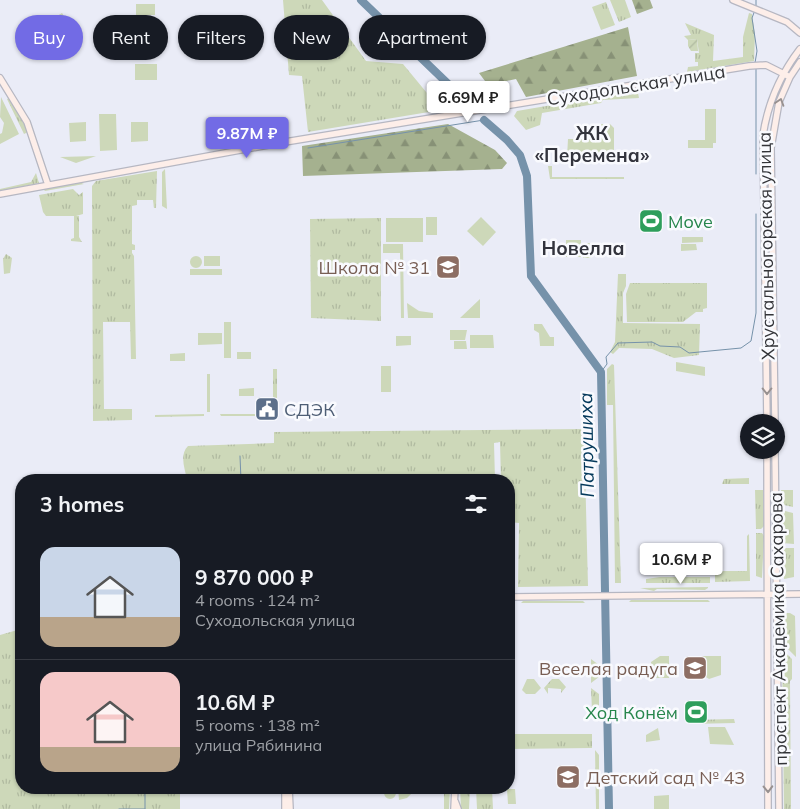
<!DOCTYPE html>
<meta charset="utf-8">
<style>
body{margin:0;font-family:Mulish,sans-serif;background:#20242c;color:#f1f3f6;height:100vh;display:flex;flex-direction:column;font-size:19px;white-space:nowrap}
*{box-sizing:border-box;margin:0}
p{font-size:16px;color:#9ea1a6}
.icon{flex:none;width:28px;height:28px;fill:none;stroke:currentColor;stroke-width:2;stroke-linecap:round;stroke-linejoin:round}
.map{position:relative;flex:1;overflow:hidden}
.sheet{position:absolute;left:15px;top:474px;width:500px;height:320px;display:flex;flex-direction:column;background:#171b24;border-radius:20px;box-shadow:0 1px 4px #0004}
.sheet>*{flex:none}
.guide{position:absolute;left:15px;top:15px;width:500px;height:45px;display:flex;gap:10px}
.buttons{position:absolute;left:740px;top:414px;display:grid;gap:10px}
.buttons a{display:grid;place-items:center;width:45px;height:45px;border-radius:50%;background:#171b24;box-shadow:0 1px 4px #0004;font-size:25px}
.price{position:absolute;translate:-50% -42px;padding:0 11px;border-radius:5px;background:#fff;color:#222;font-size:16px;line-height:32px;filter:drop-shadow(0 1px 2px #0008)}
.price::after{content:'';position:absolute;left:50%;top:30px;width:15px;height:11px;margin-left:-8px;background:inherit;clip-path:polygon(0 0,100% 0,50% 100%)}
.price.on{background:#726be5;color:#fff}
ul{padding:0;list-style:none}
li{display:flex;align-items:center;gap:15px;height:125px;padding:0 25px}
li+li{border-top:1px solid #363941}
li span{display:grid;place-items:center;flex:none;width:140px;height:100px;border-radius:15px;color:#555}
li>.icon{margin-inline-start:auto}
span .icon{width:60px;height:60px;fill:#fffc;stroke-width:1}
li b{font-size:21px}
h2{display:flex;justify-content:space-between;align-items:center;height:60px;padding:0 25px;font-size:21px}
.chip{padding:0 18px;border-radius:22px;background:#171b24;box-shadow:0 1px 4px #0004;font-size:18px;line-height:45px}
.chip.on{background:#726be5;color:#fff}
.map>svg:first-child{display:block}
</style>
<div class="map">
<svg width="800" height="809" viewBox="0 0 800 809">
<defs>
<pattern id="grass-tufts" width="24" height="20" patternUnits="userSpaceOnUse" patternTransform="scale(1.25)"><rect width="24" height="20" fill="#cdd8b9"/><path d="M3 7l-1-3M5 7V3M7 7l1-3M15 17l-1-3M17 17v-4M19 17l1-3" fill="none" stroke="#b0baa0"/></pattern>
<pattern id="forest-firs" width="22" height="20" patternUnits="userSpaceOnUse" patternTransform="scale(1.25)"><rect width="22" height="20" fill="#a5b18f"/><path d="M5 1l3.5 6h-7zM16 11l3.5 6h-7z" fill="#879176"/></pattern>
<pattern id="garden-furrows" width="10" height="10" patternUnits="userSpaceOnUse" patternTransform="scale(1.25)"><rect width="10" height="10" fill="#cdd8b9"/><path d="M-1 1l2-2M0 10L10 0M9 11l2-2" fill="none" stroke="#b0baa0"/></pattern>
</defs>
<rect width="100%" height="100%" fill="#eaecf7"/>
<path fill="url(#grass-tufts)" d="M283,0H322L366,61L403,64L441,110L308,132L302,76L289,75Z
M610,0H625L631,17L619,22Z
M606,2L615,25L601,30L592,7Z
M62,13L66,19L69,17L72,21L39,42L33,31Z
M749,13L752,14L755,35L754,61L687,72L688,67L698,66V62H695V53H699L697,39L688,40L684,36L691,35L685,23L714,35L713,61L743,57V37Z
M628,92L630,95L638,93L639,98L603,100L601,103L542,113L540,125L526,130L514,116L517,111Z
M9,98L22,117L28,132L24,134L7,99Z
M548,166H552V177H624V179H550Z
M165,169L167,209L162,206V172Z
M157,171L156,208H154L153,200H137V205L132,206V244L135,245V250H132V253L134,256L136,359H131L130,322H103L104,409H132V420L93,421L92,186L96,181Z
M36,173L39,183L0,191V189L31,182Z
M79,182L84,184L45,191L43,189Z
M73,189L79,195L83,192V214L76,216H79V237L82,242L71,241V239L74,238V216H46L43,212L39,195Z
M381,218V321L311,318L310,219Z
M6,254L12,258L10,273L4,274L3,259Z
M618,274H626V286L623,293V323L700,324L699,355L674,358L652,349L619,348L613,354L610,352L615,342Z
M630,283H707V308L703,309V312H696L683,322H627L626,294Z
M612,364L614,365L621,583H615L613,405H607V369Z
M273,369H277V408H273Z
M210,374V412H207V374Z
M204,414V416L155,417V415Z
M220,414H270V416H221Z
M584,429L588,586L518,587L519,523L509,522V480H501L500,442L494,443L495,480H367V475L313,476V480H187C185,469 179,455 188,446L274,443V432Z
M749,478V484H722L724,479Z
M755,490H763L764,526L761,529H756Z
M781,490H793V507L784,505Z
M781,510L793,513L794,544L782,543Z
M756,533H762L764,536L762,578L756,576Z
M749,534L750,581L715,582V571H747V536Z
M785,548H794V577L784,579L782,553Z
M660,577H710V583H646V579Z
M640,588L708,587V588L705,590L657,589L654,591Z
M631,600H708L710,602H629Z
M523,601H583L585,603H521Z
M782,613H790L795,616L796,657L783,644Z
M21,629V788H180V809H0V635Z
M782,649L792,659V679L790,681L791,809H784Z
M591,659L599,665V677L591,683Z
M552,679H559L566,687L561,693V689L548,688V694L544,688Z
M591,688L599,694V706L592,711Z
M734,719L735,723L691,724V720Z
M509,734H592V748L509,749Z
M595,750L599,755V809H596Z
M444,788H450L449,809H444Z
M460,788H470L469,809H461Z
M476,788H492L493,809H477Z"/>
<path fill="url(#forest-firs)" d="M632,0H650L653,8L637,14Z
M628,27L637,76L526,97L516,79L488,85L479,73Z
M448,124L495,150L507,163L502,169L303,176L302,146Z"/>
<path fill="#cdd8b9" d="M136,4H155V15H136Z
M135,64H157V80H135Z
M1,97L19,134L0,144V134L2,133L4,123L0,117Z
M705,109H716V143H713V148H688V140H705Z
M99,114H116L117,150L100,151Z
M86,122V141L70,142L69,123Z
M131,122H148V141L131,142Z
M596,124H610L614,128V155L611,158L567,157L568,139H595Z
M96,156L76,163L60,157Z
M426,217H437V235H426Z
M481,217L496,232L483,246L467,231Z
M386,218H423V242H386Z
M682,237H703V242L682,243Z
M566,240H581V257H566Z
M583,243H591V258H583Z
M383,244H403L404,318H401L400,253H383Z
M681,244H696L697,250L681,251Z
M190 262a6 6 0 1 1 12 0a6 6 0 1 1-12 0Z
M204,256H220V266H204Z
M190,269H222V275H190Z
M480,299V318H460Z
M407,303L419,311L433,313V318H408Z
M224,322H231V358H224Z
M534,324H542L550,337H554V346H540L539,333L534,330Z
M450,330H467L465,340H450Z
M198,333H222V344L198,345Z
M470,335H493L494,348H470Z
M396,336H411V345L396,346Z
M454,341H466L467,349H454Z
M237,352H251V359H237Z
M185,353V361H170V354Z
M676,362L705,367V376L676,371Z
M381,366H391V392H381Z
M254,388V396H239V389Z
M660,656H669V678H651V662Z
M703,656H721V675L709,679L703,675Z
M527,679H534L541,688L535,694H526L522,690Z
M725,727L734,745L710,744L708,727Z
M658,728L660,740L646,742V735Z
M384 793a6 6 0 1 1 12 0a6 6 0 1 1-12 0Z
M398,788H417L407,798L399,800Z
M507,789H515L516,804H508Z
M669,795V809H654V796Z"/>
<path fill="url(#garden-furrows)" d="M697,39L698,51H691L688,46V40Z"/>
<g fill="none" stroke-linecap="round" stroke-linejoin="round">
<path stroke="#7692aa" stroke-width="1" d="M756,7V0
M755,10L752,18L757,51L755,63
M756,67V174
M308,148L484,120
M601,372L607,364L606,357L618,343L652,342L660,346L680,347L689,353L741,348L751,341L756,313V214
M240,456L241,480
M145,788V809
M119,809H145"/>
<path stroke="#7692aa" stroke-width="8" d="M361,0L470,105
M484,120L507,140L520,155L527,176L531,276L601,372L609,809"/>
<defs>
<path id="secondary" d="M733,0L787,22L800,33
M0,78L27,122L48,185
M0,194L285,142L749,66L766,65L790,77
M767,422L763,135C768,102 780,75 800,49
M775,422L771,148L779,102L790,77L800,62
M767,450L768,809
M775,450L779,809
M509,597L800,594
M285,788V809
M289,788L290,809
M455,801L458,809
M454,809L455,788"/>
</defs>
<use href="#secondary" stroke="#b6b7c2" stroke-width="8"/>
<use href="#secondary" stroke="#fdeee9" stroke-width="5.5"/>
</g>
<defs><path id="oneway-chevron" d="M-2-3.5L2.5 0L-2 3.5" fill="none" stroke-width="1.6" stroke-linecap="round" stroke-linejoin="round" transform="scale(1.25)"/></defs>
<g stroke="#989190">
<use href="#oneway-chevron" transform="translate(780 102) rotate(-72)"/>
<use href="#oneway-chevron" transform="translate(767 391) rotate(90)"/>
<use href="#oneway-chevron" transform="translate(768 789) rotate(89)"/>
</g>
<defs>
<symbol id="stadium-square" viewBox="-11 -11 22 22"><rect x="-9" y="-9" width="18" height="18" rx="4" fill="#2e9e5b" stroke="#f9fafe"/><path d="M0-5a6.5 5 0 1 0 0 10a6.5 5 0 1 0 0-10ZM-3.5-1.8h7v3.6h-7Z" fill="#fff"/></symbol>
<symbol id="school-square" viewBox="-11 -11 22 22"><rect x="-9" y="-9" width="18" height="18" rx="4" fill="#8d6e63" stroke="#f9fafe"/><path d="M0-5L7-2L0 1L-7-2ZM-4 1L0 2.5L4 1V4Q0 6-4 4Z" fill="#fff"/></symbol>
<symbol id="civic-square" viewBox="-11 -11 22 22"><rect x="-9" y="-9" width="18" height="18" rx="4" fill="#5c6f8a" stroke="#f9fafe"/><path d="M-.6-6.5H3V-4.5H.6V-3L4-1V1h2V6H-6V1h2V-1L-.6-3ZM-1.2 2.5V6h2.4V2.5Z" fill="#fff"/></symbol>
</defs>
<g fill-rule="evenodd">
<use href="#stadium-square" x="637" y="207" width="28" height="28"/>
<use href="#school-square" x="434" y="253" width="28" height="28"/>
<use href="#civic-square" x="253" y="395" width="28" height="28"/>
<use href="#school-square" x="681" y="654" width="28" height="28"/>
<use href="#stadium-square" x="682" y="698" width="28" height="28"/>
<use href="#school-square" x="554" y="763" width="28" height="28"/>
</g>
<g text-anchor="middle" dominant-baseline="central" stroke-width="5" stroke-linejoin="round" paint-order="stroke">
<g font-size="18" fill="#333438" stroke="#f9fafe">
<text transform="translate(636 85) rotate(-9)">Суходольская улица</text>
<text transform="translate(766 246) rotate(-91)">Хрустальногорская улица</text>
<text transform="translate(778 629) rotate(-91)">проспект Академика Сахарова</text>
</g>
<g font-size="18" fill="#27864d" stroke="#f9fafe" text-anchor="start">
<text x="668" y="221">Move</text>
<text x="678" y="712" text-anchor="end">Ход Конём</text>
</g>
<g font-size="18" fill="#785e54" stroke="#f9fafe" text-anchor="end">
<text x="430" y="267">Школа № 31</text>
<text x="678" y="668">Веселая радуга</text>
<text x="586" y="777" text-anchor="start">Детский сад № 43</text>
</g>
<g font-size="18" fill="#4e5e75" stroke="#f9fafe" text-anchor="start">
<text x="284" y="409">СДЭК</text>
</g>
<g font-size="19" font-weight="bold" fill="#33343d" stroke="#f9fafe">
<text x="592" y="133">ЖК<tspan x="592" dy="22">«Перемена»</tspan></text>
<text x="583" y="248">Новелла</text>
</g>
<g font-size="19" font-style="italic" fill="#03385a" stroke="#f9fafe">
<text transform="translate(586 445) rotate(-91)">Патрушиха</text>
</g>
</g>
</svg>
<div class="buttons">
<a><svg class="icon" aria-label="layers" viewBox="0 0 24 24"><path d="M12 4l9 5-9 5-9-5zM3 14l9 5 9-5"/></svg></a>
</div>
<b class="price" style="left:468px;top:123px">6.69M ₽</b>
<b class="price on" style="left:247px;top:159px">9.87M ₽</b>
<b class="price" style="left:681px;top:585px">10.6M ₽</b>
<div class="guide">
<a class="chip on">Buy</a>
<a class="chip">Rent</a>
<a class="chip">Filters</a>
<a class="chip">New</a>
<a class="chip">Apartment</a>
</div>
<section class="sheet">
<h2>3 homes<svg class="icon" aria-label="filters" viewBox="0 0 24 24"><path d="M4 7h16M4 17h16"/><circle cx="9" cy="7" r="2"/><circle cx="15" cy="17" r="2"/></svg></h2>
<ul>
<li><span style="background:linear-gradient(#c9d6e8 70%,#b9a48a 0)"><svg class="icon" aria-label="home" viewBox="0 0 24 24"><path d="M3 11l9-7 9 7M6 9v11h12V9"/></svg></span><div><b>9 870 000 ₽</b><p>4 rooms · 124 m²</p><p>Суходольская улица</p></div></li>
<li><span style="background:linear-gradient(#f6c9c9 75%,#b9a48a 0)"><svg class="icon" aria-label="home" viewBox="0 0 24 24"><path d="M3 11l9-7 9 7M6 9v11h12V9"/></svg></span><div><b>10.6M ₽</b><p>5 rooms · 138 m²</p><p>улица Рябинина</p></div></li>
</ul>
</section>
</div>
